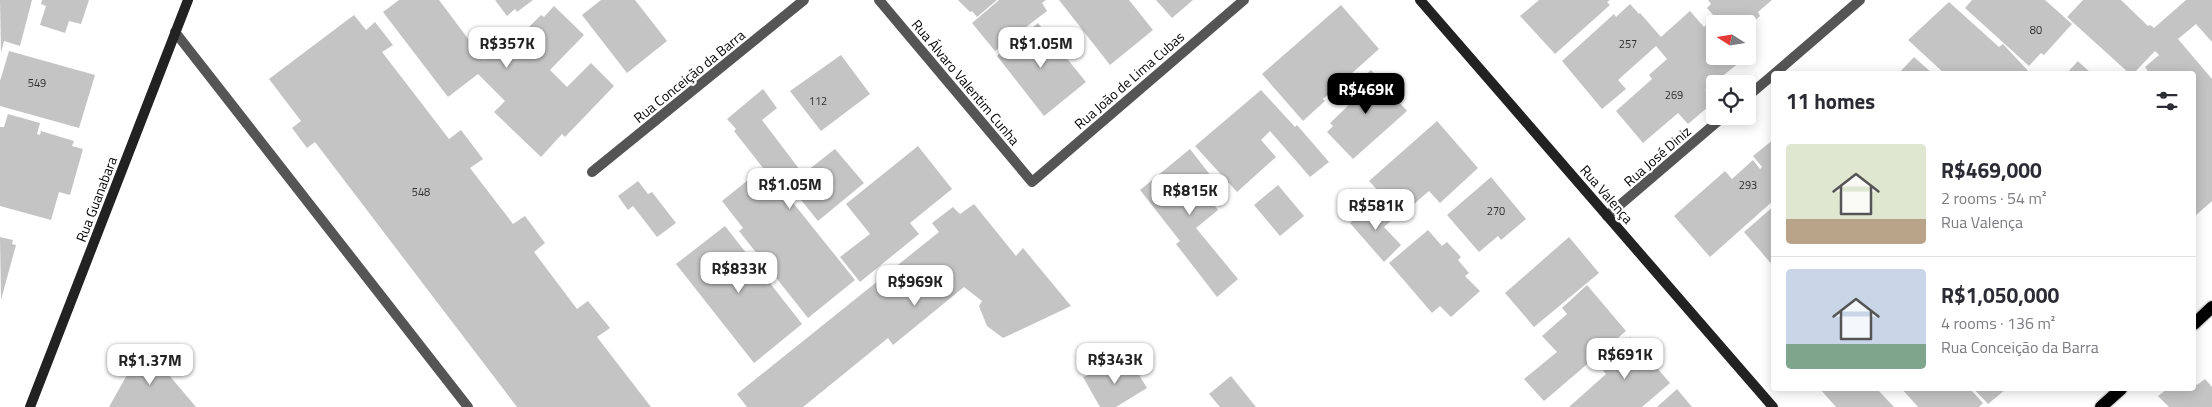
<!DOCTYPE html>
<meta charset="utf-8">
<style>
body{margin:0;font-family:"Titillium Web",sans-serif;background:#f2f2f3;color:#2b2b33;height:100vh;display:flex;flex-direction:column;font-size:19px;white-space:nowrap}
*{box-sizing:border-box;margin:0}
p{font-size:16px;color:#7c7c81}
.icon{flex:none;width:28px;height:28px;fill:none;stroke:currentColor;stroke-width:2;stroke-linecap:round;stroke-linejoin:round}
.map{position:relative;flex:1;overflow:hidden}
.details{position:absolute;left:1771px;top:71px;width:425px;height:320px;display:flex;flex-direction:column;background:#fff;border-radius:5px;box-shadow:0 2px 12px #0003}
.details>*{flex:none}
.needle{width:32px;rotate:282deg}
.controls{position:absolute;left:1706px;top:15px;display:grid;gap:10px}
.controls a{display:grid;place-items:center;width:50px;height:50px;border-radius:5px;background:#fff;box-shadow:0 2px 12px #0003;font-size:25px}
.price{position:absolute;translate:-50% -42px;padding:0 11px;border-radius:10px;background:#fff;color:#222;font-size:16px;line-height:32px;filter:drop-shadow(0 1px 2px #0008)}
.price::after{content:'';position:absolute;left:50%;top:30px;width:15px;height:11px;margin-left:-8px;background:inherit;clip-path:polygon(0 0,100% 0,50% 100%)}
.price.active{background:#000;color:#fff}
ul{padding:0;list-style:none}
li{display:flex;align-items:center;gap:15px;height:125px;padding:0 15px}
li+li{border-top:1px solid #e1e1e2}
li span{display:grid;place-items:center;flex:none;width:140px;height:100px;border-radius:5px;color:#555}
li>.icon{margin-inline-start:auto}
span .icon{width:60px;height:60px;fill:#fffc;stroke-width:1}
li b{font-size:21px}
h2{display:flex;justify-content:space-between;align-items:center;height:60px;padding:0 15px;font-size:21px}
.map>svg:first-child{display:block}
</style>
<div class="map">
<svg width="2212" height="407" viewBox="0 0 2212 407">
<rect width="100%" height="100%" fill="#fff"/>
<path fill="#c4c4c4" d="M0,0H32L20,46L4,41L1,53Z
M42,0H89L81,24L69,21L65,33L40,25L46,6L41,4Z
M399,0H439L484,60L494,51L490,47L508,29L518,38L541,15L544,17L554,6L584,35L550,70L567,87L591,63L614,86L565,137L562,134L541,157L494,112L505,101L478,74L448,97L383,12Z
M495,0H533L517,12L515,9L507,16Z
M601,0H635L667,41L627,73L582,15Z
M958,0H997L977,17L972,11L970,12Z
M999,0H1046L1042,3L1047,11L995,51L972,23Z
M1059,0H1129L1153,30L1110,65Z
M1156,0H1193L1172,18Z
M1539,0H1610L1607,2L1610,5L1555,54L1520,16Z
M1708,0H1772L1758,12L1760,16L1751,24L1754,28L1748,33V24H1721L1707,8L1711,4Z
M1972,0H2045L2072,24L2044,55L2041,53L2029,66L1965,8Z
M2083,0H2121L2148,26L2150,25L2154,28L2186,0H2212V42L2196,24L2178,39L2212,79V201L2194,217V74H2150L2145,67L2159,55L2155,51L2133,74H2130L2067,17Z
M1949,2L1999,47L2003,44L2030,73L1945,74L1908,40Z
M1630,4L1639,14L1640,13L1661,37L1690,11L1704,27L1713,19L1717,24H1715V56L1745,58L1705,90L1715,101L1688,124L1678,113L1643,143L1616,111L1652,79L1649,75L1667,59L1656,46L1618,80L1626,89L1602,109L1562,61L1614,14L1616,17Z
M1341,5L1379,49L1323,99L1325,101L1303,121L1262,74Z
M354,15L366,30L375,22L393,45L382,52L449,139L461,130L483,159L470,168L513,224L525,216L545,243L534,252L577,309L588,301L610,328L597,337L651,407H517L315,142L307,148L292,128L301,121L269,79Z
M1038,23L1086,82L1044,116L997,56Z
M9,51L95,75L79,128L0,106V81Z
M841,55L870,94L821,131L790,91Z
M1914,57L1933,74H1898Z
M2078,61L2081,64L2092,74H2066Z
M1371,70L1407,111L1353,159L1327,132L1333,126L1330,123L1353,101L1345,93Z
M763,89L777,108L762,120L803,174L835,149L864,183L818,221L789,185L781,192L784,196L786,194L855,280L808,318L739,231L743,228L722,201L763,168L734,131L736,129L727,119Z
M1261,90L1295,127L1297,125L1329,162L1310,177L1270,131L1261,140L1276,157L1237,192L1195,146Z
M8,114L40,123L37,134L40,135L41,131L74,141L72,146L83,149L70,195L59,192L51,220L0,206V127H4Z
M1437,121L1478,168L1440,203L1429,191L1401,215L1369,181Z
M1774,139V200L1710,257L1674,216L1725,171L1732,179L1753,160L1760,169L1762,167L1753,156Z
M918,146L952,189L910,223L919,234L860,282L840,257L870,234L846,204Z
M1190,149L1218,185L1206,195L1218,210L1196,228L1238,279L1217,297L1176,244L1180,241L1140,190Z
M1491,177L1526,219L1501,240L1498,236L1479,252L1447,215Z
M638,181L648,194L652,192L676,223L657,237L633,206L628,210L618,196Z
M1278,185L1304,216L1280,236L1254,205Z
M1375,201L1393,219L1384,227L1401,245L1384,262L1350,223Z
M974,204L1016,256L1023,248L1071,306L1003,338L987,326L979,306L982,301L964,287L893,345L888,338L803,407H747L737,394L939,232L932,223L953,207L960,214Z
M1774,206V267L1744,232Z
M725,226L802,324L754,363L676,264Z
M1428,230L1442,246L1447,242L1461,257L1458,260L1469,273L1465,276L1480,291L1451,317L1440,306L1432,313L1389,263Z
M0,237L13,240L12,244L16,245L1,300Z
M1569,237L1599,273L1534,327L1505,293Z
M1587,285L1626,331L1544,401L1524,379L1557,352L1542,336L1567,314L1562,308Z
M1630,337L1670,383L1642,407H1569L1606,374L1598,365Z
M142,348H146L196,407H109Z
M1130,360L1147,388L1116,407H1100L1083,377Z
M1231,376L1256,407H1220L1209,394Z
M2205,379L2212,387V407H2169L2158,396L2167,389H2194V382L2197,385Z
M1677,389L1692,407H1657Z
M1820,389H1877L1894,407H1836Z
M1902,389H1970L1983,403L1979,407H1918Z
M1974,389H2006L1988,404Z"/>
<g fill="none" stroke-linecap="round" stroke-linejoin="round">
<defs>
<path id="primary" d="M2194,324L2212,307
M2101,407L2121,389"/>
</defs>
<use href="#primary" stroke="#dbdbdb" stroke-width="15"/>
<path stroke="#555" stroke-width="10" d="M175,32L468,407"/>
<path stroke="#555" stroke-width="10" d="M879,0L1032,182L1244,0
M1774,74L1860,0
M1748,96L1774,74
M592,172L804,0
M1607,216L1724,116"/>
<path stroke="#222" stroke-width="10" d="M1420,0L1773,407
M30,407L188,0"/>
<use href="#primary" stroke="#000" stroke-width="12"/>
</g>
<g text-anchor="middle" dominant-baseline="central" stroke-width="4.5" stroke-linejoin="round" paint-order="stroke">
<g font-size="11" fill="#313131">
<text x="2036" y="30">80</text>
<text x="1628" y="44">257</text>
<text x="37" y="83">549</text>
<text x="1674" y="95">269</text>
<text x="818" y="101">112</text>
<text x="1748" y="185">293</text>
<text x="421" y="192">548</text>
<text x="1496" y="211">270</text>
</g>
<g font-size="14" fill="#000" stroke="#fff">
<text transform="translate(689 76) rotate(-39)">Rua Conceição da Barra</text>
<text transform="translate(1129 80) rotate(-41)">Rua João de Lima Cubas</text>
<text transform="translate(966 82) rotate(50)">Rua Álvaro Valentim Cunha</text>
<text transform="translate(1657 156) rotate(-41)">Rua José Diniz</text>
<text transform="translate(1607 194) rotate(49)">Rua Valença</text>
<text transform="translate(96 199) rotate(-69)">Rua Guanabara</text>
</g>
</g>
</svg>
<div class="controls">
<a><svg class="needle" viewBox="-14 -14 28 28"><path d="M0-13l5 13h-10z" fill="#e53935"/><path d="M0 13l5-13h-10z" fill="#7c7c81"/></svg></a>
<a><svg class="icon" aria-label="locate" viewBox="0 0 24 24"><circle cx="12" cy="12" r="6"/><path d="M12 2v4M12 18v4M2 12h4M18 12h4"/></svg></a>
</div>
<b class="price" style="left:507px;top:69px">R$357K</b>
<b class="price" style="left:1041px;top:69px">R$1.05M</b>
<b class="price active" style="left:1366px;top:115px">R$469K</b>
<b class="price" style="left:790px;top:210px">R$1.05M</b>
<b class="price" style="left:1190px;top:216px">R$815K</b>
<b class="price" style="left:1376px;top:231px">R$581K</b>
<b class="price" style="left:739px;top:294px">R$833K</b>
<b class="price" style="left:915px;top:307px">R$969K</b>
<b class="price" style="left:1625px;top:380px">R$691K</b>
<b class="price" style="left:1115px;top:385px">R$343K</b>
<b class="price" style="left:150px;top:386px">R$1.37M</b>
<section class="details">
<h2>11 homes<svg class="icon" aria-label="filters" viewBox="0 0 24 24"><path d="M4 7h16M4 17h16"/><circle cx="9" cy="7" r="2"/><circle cx="15" cy="17" r="2"/></svg></h2>
<ul>
<li><span style="background:linear-gradient(#dfe7d0 75%,#b9a48a 0)"><svg class="icon" aria-label="home" viewBox="0 0 24 24"><path d="M3 11l9-7 9 7M6 9v11h12V9"/></svg></span><div><b>R$469,000</b><p>2 rooms · 54 m²</p><p>Rua Valença</p></div></li>
<li><span style="background:linear-gradient(#c9d6e8 75%,#7fa58c 0)"><svg class="icon" aria-label="home" viewBox="0 0 24 24"><path d="M3 11l9-7 9 7M6 9v11h12V9"/></svg></span><div><b>R$1,050,000</b><p>4 rooms · 136 m²</p><p>Rua Conceição da Barra</p></div></li>
</ul>
</section>
</div>
